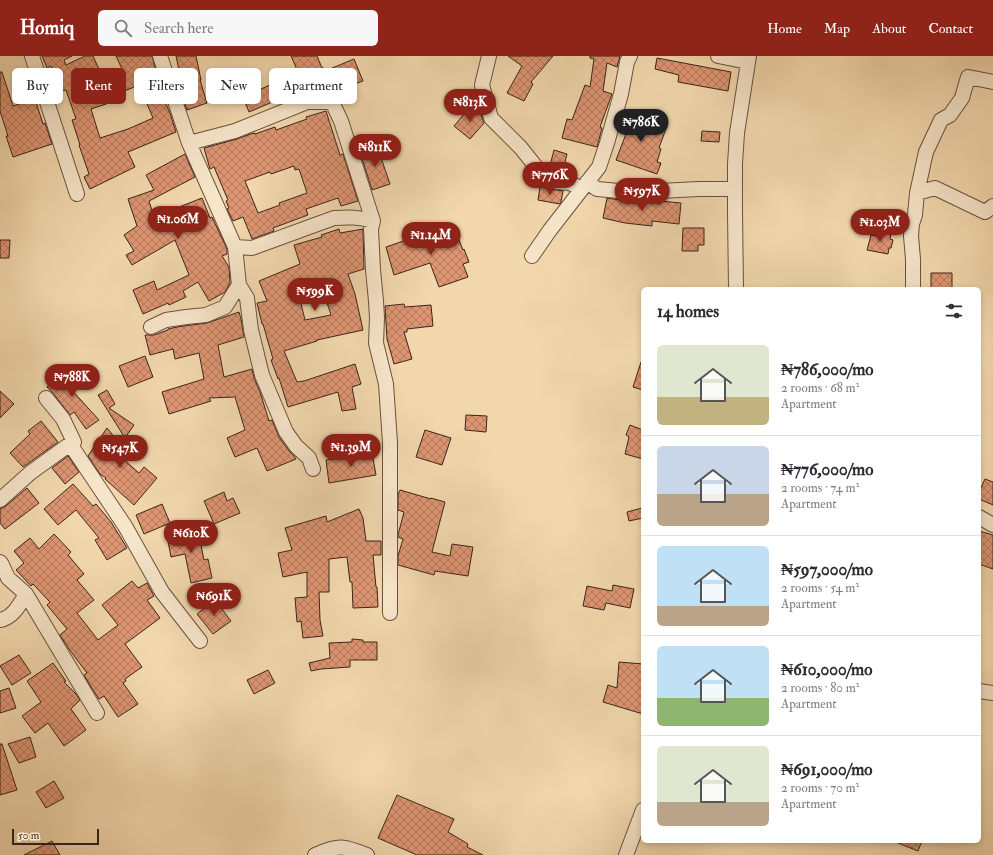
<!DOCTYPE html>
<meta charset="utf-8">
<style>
body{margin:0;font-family:"IM FELL Double Pica",serif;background:#f7f7f7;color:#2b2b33;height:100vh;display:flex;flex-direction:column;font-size:15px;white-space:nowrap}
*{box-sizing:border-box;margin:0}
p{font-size:13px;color:#7c7c81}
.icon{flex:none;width:22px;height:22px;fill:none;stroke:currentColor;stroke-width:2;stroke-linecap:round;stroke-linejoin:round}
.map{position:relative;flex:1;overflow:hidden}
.side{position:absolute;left:641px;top:231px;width:340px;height:556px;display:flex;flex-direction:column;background:#fff;border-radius:6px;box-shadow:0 2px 6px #0003}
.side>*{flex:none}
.banner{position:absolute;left:12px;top:12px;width:380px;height:36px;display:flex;gap:8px}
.scale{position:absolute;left:12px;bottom:10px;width:87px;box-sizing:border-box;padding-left:4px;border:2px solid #3b241c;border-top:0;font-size:11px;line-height:14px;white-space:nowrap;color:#3b241c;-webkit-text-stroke:3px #f7e5ca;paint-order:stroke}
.price{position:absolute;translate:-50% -34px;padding:0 9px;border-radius:14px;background:#8f2418;color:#fff;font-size:13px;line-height:26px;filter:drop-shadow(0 1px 2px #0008)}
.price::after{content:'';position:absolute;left:50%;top:24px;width:12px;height:9px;margin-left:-6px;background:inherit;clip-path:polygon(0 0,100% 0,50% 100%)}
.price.current{background:#222;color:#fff}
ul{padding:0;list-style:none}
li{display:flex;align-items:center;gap:12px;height:100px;padding:0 16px}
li+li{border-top:1px solid #e1e1e2}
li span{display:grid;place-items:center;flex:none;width:112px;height:80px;border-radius:6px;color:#555}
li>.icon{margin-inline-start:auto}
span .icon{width:48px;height:48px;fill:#fffc;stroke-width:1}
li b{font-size:17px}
h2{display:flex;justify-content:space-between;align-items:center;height:48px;padding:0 16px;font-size:17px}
.chip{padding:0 14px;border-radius:6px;background:#fff;box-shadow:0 2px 6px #0003;font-size:14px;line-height:36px}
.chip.current{background:#8f2418;color:#fff}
header{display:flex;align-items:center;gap:24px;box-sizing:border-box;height:56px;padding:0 20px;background:#8f2418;color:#fff}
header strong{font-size:19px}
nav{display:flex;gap:22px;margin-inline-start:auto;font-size:14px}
.search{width:280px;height:36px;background:#f7f7f7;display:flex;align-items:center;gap:10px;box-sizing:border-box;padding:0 14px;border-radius:6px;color:#7c7c81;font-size:15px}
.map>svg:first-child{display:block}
</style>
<header>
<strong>Homiq</strong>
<div class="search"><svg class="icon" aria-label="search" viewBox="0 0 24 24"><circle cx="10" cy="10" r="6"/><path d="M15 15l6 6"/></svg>Search here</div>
<nav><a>Home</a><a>Map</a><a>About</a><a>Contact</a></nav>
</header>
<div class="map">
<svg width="993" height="799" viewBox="0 0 993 799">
<defs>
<pattern id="building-cross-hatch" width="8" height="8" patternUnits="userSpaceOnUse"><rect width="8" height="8" fill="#de9572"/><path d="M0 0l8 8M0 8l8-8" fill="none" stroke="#b5795d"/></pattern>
</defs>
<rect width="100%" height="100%" fill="#f2d7ad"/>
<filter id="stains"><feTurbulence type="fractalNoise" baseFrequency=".005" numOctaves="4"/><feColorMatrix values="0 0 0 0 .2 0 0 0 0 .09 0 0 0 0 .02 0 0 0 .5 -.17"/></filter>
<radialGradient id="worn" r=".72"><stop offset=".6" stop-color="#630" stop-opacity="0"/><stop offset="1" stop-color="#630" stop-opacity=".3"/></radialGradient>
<path fill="url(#building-cross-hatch)" stroke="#3b241c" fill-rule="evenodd" d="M42,0H72L64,4L66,9L85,0H93L102,20L122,13L116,0H152L157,19L153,20L170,57L176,76L128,96L135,111L90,133L84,121L89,118L79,89H80L72,64L76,63L66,34L62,35L51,10L47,12ZM139,29L153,62L128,73L100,82L91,53L112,46L110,41Z
M176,0H196L201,24H200L207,47L187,54L180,34L183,33Z
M291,0H317L322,12H324L325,15L354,3L363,25L343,32L342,28L319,38H312L311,34L279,48L277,44L249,56L239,31L257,24L261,33L298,16Z
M508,0H553L531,26L533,28L524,45L507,37L522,10Z
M590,0H620L617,11L607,7L603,35L612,38L600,71L602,72L597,91L562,82L567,63L572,64L585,29L590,31L594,3L590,2Z
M657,2L731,16L728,35L678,26L679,19L655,13Z
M0,16H2L13,50L35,43L43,68L45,67L52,88L13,101L6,80H8L0,55Z
M471,50L481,59L484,67L470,83L454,70Z
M326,55L340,99L343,98L358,145L341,150L338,142L306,153L308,159L273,172L274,175L252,183L243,161L233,165L227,153L229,152L226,145L228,144L214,111L210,113L204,92L237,83L251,78L255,77V78L275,71L276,74L307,63L306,61ZM294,110L295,114L299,113L307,137L279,147L280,149L258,157L245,125L270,116L271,118Z
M625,56L667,70L659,92L661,93L657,106L661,107L657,118L616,104L626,78L619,75Z
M702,75L720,76L719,86L701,85Z
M377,90L390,128L372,134L360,96Z
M554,94L567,98L562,118L551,116L549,113Z
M185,98L195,121L149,145L154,161L202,142L210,162L212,161L227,193V198L222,200L229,211L230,227L225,236L209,245L198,226L183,235L186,241L169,249L168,247L143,258L133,234L154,225L157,234L189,219L175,184L132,209L126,199L134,195L124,179L137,170L128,143L154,134L146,119Z
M540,131L544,132L563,135L561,146L560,148L538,144Z
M607,142L633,146V145L660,148V145L681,147L679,168L652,165V170L625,167L603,162Z
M454,172L463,194L464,193L469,206L463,208L468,221L439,231L430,207L394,219L386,191L424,178L426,184Z
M683,172H704V189H698V195H682Z
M339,173L340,177L363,173L364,213L348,218L355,238L363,274L317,284V285L284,295L297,326L304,325L355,308L361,328L352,331L356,353L342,355L338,336L288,351L279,322L278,323L271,304L273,303L263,268H262L257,247L267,245L259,225L300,208L294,189L322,181L321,179ZM320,225L331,259L305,264L297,231Z
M878,175L891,178L890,183L893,184L891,192H889L888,198L867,194L871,179L877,180Z
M0,184H10L9,202H0Z
M931,217H952V233H931Z
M404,248L405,251L431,249L433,270L407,273V276H404L412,303L394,308L387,283L385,250Z
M239,256L241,263L244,281L218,289L224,321L252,313L254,322L260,336L269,365L272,364L279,381L289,395L294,400L296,403L267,415L257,392L235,401L227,382L245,374L235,341L209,342L211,345L169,358L162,336L204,323L199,297L175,303L173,293L150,299L145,279H154L168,274V273L177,271L207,267Z
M145,300L153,321L128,331L119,310Z
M641,306H643V334L633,331Z
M74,311L82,321L69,331L99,364L86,373L74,356L70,359L53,337L47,331Z
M107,334L115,348L109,352L134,369L125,382L98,339Z
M0,335L14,348L0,362Z
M466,359L487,360L486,376L465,374Z
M41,365L58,386L23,411L10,397L30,378L28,375Z
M630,369L643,374V403L625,398L629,381L626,379Z
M107,372L120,388L115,396L139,417L144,411L157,422L134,449L105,423L106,422L100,418L88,400Z
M425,374L451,382L442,409L416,401Z
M372,397L376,419L329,427L326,404Z
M68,400L79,416L65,428L52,412Z
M985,423L993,426V449L979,443V436Z
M73,428L93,450L96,448L111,466L127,492L107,504L95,484L99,482L76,454L58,469L44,453Z
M27,432L39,447L5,473L0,467V453L6,450Z
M400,434L431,443V442L445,446L432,496L450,500L452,488L473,491L468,520L435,515L434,519L398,509V500L403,483L398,481V479L404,456L398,454V439Z
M224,436L227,445L233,442L240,457L214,468L204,445Z
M162,448L170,467L144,478L136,459Z
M642,452L643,462L629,465L627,456Z
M359,453L363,462L366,485H381V499H373L376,531H377L378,551L353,552L352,526H350L347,501L329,503V536H319L320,564L323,580L303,582L301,565L297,566L295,542L307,541V516L283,521L278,497L292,494L285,472L326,460L327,466Z
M198,474L204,504L208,503L212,522L191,527L185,498L171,501L167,480Z
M979,475L993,479V513L979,508Z
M54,478L71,496L68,499L84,518L77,524L94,544L77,557L98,584L118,569L102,549L132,525L138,532L147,527L154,540L147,544L160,562L125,588L142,611L125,623L126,625L123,627L138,648L118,661L104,640L99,643L93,634L84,619L87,617L69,593L60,579L67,573L47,549L50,546L33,528L31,530L16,514L24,507L14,495L30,482L39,493Z
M613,529L634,533L630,552L606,547L604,554L583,550L587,530L612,535Z
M215,544L231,565L213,578L197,558Z
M352,583L363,584V586H377V604H350V611L321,613L311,615L309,607L330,602L329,587L352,586Z
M19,599L31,617L12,629L0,610Z
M619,606L643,608V658L603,646L608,629L617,632Z
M53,607L66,625L64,626L76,638L80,644L71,653L86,674L64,690L48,667L35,677L22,660L41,646L27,625Z
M268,614L275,627L254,638L247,624Z
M9,632L16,652L0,657V635Z
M30,681L36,701L19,707L8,688Z
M0,688H2L17,734L0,739Z
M54,725L64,742L46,752L36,736Z
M397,739L454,763L448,776L468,788L467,791L483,799H417L378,782Z
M52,785L60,799H24Z
M893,785H922L918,795Z"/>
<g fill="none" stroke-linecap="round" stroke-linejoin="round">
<defs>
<path id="minor" d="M32,0L77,138
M160,0L189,87L235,191L239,229L247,242L251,274L262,319L286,376L296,390L309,402L313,413
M489,0L482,29L491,62L521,92L544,121L545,124L557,126L570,127L582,133
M718,0L748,6
M189,87L235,75L307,46H328L333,48L341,65L373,165
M587,126L597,133L630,136L660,135L699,133H735
M917,137L935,132L985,156L993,150
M235,191L252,192L334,162C349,161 359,161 373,165L371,173L373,214L376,245L377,262L376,287L386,328L390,387V557
M532,200L550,174L599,111L607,87L621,38L627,6L630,0
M736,233L735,156V108L737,77L749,0
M913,233V203L911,180L912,168L915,159L917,137L926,96L941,64L950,59L962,42L968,21L993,26
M151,271L166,264L186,261L206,259L225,251L239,229
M70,388L125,470L162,536L200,585
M0,444L30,417L70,388L74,386L63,363L46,342
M979,461L993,469
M0,506L2,509L8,522L26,538C20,548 13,562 0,564
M26,538L97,657
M979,635L993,637
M315,799C339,788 344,790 367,799
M626,799L643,754"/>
</defs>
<use href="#minor" stroke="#695140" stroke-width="16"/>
<use href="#minor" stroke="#f7e5ca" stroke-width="14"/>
</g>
<rect width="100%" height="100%" filter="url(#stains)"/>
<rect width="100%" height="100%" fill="url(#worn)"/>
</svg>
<div class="scale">50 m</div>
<b class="price" style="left:470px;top:67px">₦813K</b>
<b class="price current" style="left:641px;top:87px">₦786K</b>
<b class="price" style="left:375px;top:112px">₦811K</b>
<b class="price" style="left:550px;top:140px">₦776K</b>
<b class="price" style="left:642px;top:156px">₦597K</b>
<b class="price" style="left:178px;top:184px">₦1.06M</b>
<b class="price" style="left:880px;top:187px">₦1.03M</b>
<b class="price" style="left:431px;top:200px">₦1.14M</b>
<b class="price" style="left:315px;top:256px">₦599K</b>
<b class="price" style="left:72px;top:342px">₦788K</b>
<b class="price" style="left:351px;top:412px">₦1.39M</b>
<b class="price" style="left:120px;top:413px">₦547K</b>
<b class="price" style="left:191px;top:498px">₦610K</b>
<b class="price" style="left:214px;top:561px">₦691K</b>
<div class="banner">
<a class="chip">Buy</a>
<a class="chip current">Rent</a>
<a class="chip">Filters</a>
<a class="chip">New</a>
<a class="chip">Apartment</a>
</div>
<section class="side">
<h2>14 homes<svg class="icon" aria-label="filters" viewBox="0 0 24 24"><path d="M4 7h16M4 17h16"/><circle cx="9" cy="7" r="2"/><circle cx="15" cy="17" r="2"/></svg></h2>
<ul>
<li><span style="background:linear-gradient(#dfe7d0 65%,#c2b280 0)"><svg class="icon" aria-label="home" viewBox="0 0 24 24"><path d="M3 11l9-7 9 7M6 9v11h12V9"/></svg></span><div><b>₦786,000/mo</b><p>2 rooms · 68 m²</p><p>Apartment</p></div></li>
<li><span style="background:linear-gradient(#c9d6e8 60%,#b9a48a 0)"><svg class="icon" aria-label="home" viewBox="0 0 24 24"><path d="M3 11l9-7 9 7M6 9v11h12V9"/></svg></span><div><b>₦776,000/mo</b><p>2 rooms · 74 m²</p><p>Apartment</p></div></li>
<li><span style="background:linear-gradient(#bfe0f5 75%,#b9a48a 0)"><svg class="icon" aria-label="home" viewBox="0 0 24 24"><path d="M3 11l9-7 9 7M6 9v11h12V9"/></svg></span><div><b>₦597,000/mo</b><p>2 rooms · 54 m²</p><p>Apartment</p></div></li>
<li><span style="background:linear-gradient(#bfe0f5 65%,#8fb573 0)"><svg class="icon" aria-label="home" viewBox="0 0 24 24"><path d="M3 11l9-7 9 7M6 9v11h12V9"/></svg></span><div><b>₦610,000/mo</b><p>2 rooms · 80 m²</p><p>Apartment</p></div></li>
<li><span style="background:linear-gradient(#dfe7d0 70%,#b9a48a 0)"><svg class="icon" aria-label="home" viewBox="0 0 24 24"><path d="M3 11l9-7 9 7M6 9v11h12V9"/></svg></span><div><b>₦691,000/mo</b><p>2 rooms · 70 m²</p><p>Apartment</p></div></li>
</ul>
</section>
</div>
